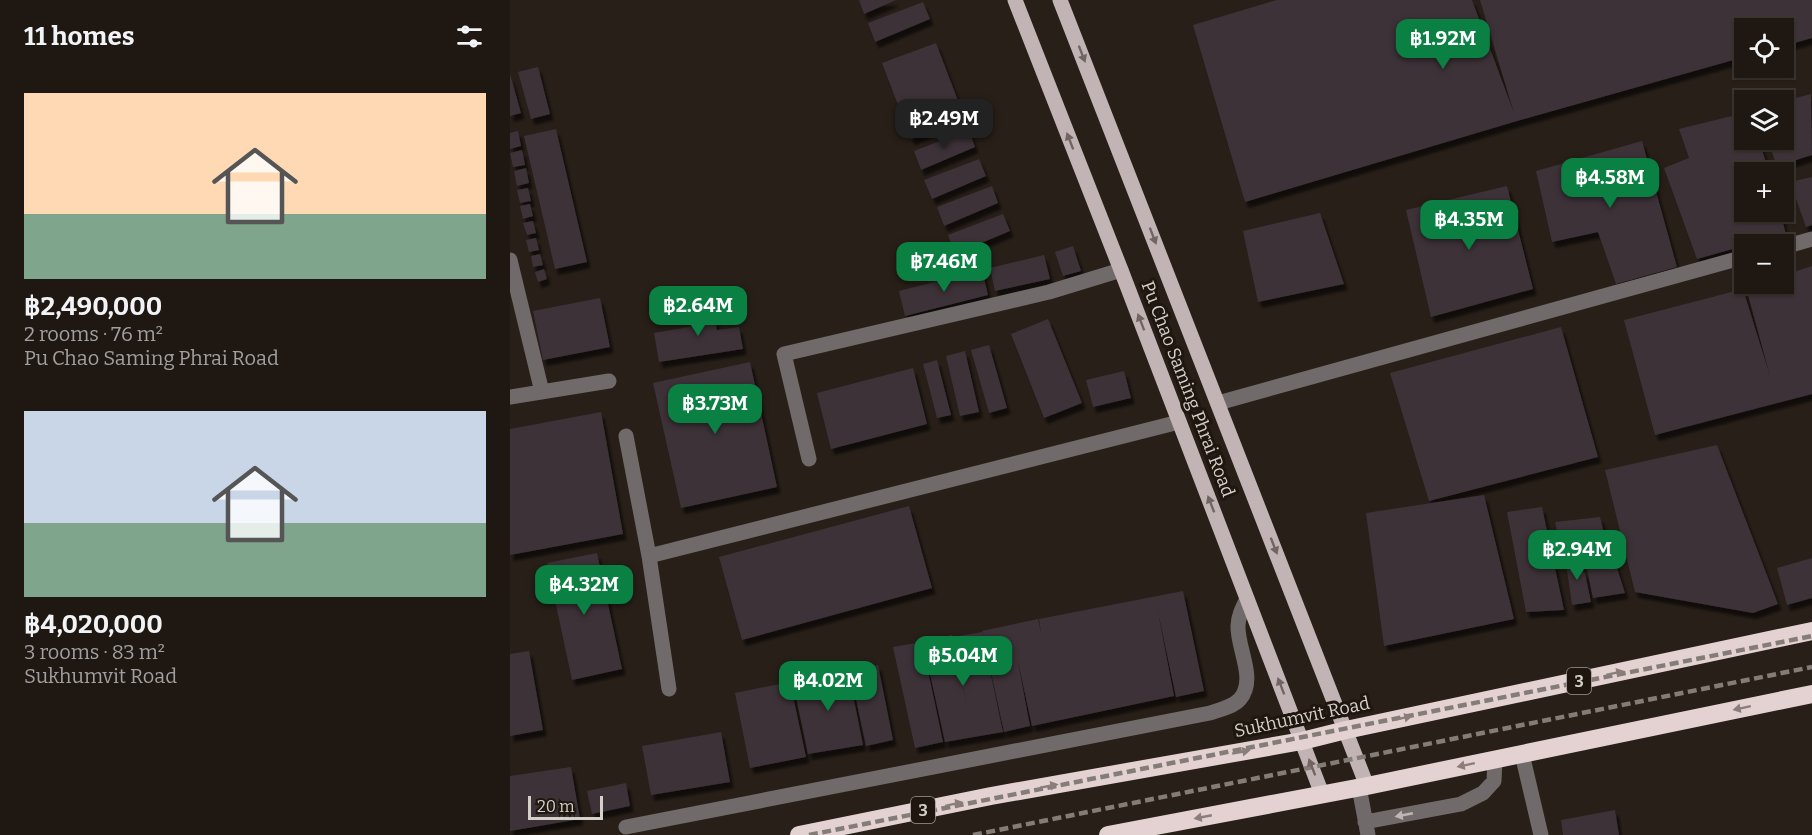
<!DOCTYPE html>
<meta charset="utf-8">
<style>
body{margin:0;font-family:Bitter,serif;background:#26201b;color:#f1f3f6;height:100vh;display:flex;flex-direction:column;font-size:22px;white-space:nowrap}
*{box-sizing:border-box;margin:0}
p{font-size:20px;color:#a19f9f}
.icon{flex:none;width:33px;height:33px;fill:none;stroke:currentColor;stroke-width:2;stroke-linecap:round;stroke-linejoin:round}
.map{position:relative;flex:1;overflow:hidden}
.panel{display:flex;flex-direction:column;background:#1e1712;width:510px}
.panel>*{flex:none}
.controls{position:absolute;left:1224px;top:18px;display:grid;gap:12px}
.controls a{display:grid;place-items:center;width:60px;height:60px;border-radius:0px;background:#1e1712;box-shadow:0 2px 4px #0004,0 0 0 2px #3c3632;font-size:30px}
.scale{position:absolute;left:18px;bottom:15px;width:75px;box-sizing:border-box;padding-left:6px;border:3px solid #d6d0cb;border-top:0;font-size:16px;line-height:21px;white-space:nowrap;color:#d6d0cb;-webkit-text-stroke:4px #1e160f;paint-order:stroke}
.price{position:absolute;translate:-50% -51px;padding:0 14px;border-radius:12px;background:#0b8043;color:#fff;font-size:20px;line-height:39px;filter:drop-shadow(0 2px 3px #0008)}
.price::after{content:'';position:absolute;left:50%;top:36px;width:18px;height:14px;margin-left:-9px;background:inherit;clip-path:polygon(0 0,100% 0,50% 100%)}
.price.current{background:#222;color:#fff}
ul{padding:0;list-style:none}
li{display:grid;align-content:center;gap:12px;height:318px;padding:0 24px}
li span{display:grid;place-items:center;height:186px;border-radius:0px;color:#555}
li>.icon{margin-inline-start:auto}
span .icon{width:108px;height:108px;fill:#fffc;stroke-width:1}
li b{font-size:26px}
h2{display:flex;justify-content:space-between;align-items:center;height:72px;padding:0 24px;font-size:26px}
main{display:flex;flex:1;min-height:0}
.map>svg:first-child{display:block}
</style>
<main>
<section class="panel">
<h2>11 homes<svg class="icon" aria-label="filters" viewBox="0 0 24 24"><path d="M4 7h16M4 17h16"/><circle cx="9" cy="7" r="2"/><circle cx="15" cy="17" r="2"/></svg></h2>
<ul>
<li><span style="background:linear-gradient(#ffd9b3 65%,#7fa58c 0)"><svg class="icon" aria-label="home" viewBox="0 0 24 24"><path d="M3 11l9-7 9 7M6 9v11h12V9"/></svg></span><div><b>฿2,490,000</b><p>2 rooms · 76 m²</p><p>Pu Chao Saming Phrai Road</p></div></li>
<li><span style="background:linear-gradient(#c9d6e8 60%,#7fa58c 0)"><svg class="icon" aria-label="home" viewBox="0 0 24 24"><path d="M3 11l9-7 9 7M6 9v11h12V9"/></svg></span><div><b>฿4,020,000</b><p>3 rooms · 83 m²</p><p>Sukhumvit Road</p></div></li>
</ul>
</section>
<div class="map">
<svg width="1302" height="835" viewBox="0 0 1302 835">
<defs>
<filter id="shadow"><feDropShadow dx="3.5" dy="6" stdDeviation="1.5" flood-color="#0009"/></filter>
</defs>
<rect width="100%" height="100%" fill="#281f18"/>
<path fill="#3c3238" filter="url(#shadow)" d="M349,0H386L354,14Z
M767,0H962L1004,113L970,0H1302V38L1274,46V28H1234V57L1007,121L735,202L683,25Z
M413,2L420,19L365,42L358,23Z
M426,43L455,119L401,139L372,63Z
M28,67L40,114L21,119L8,72Z
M0,74L11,113L0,116Z
M1301,94L1302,155L1267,166L1257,140H1274V101Z
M1234,113V140H1249L1259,172H1234V212H1270L1276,234L1187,259L1154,168L1179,158L1169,129Z
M46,129L77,262L45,269L14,136Z
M459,130L465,147L411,170L404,151Z
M8,131L11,146L0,149V133Z
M1132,141L1167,267L1106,284L1088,232L1042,242L1026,171Z
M12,150L15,165L3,167L0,153Z
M469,159L476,176L422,199L414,180Z
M16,168L19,183L7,186L4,171Z
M1302,177V225L1296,227L1280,182Z
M482,186L488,203L434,226L427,207Z
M997,186L1023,289L921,317L896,210Z
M18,188L21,201L10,203L7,190Z
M20,204L23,216L13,219L10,206Z
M810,213L834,284L748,302L733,231Z
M493,214L500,231L445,254L438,235Z
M23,221L26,233L17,235L13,223Z
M26,238L29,250L19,252L16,240Z
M563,246L571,271L553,276L545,252Z
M30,254L33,265L23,267L21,256Z
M534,255L540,279L485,291L480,268Z
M1302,266V394L1145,435L1114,320L1233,289L1260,376L1236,287L1248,284H1274V275Z
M34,269L37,279L28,282L25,272Z
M472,270L478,295L395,316L389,291Z
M90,298L100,347L33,360L23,311Z
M202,300L207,330L229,327L233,349L149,362L144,333L184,326L181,303Z
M538,319L572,403L534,418L501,334Z
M1051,327L1088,457L919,501L880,373Z
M479,345L497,408L479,413L461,350Z
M455,351L469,412L450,416L436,356Z
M427,360L441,415L427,418L413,364Z
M240,362L267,487L171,508L143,383Z
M403,368L417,424L321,449L307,393Z
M614,371L621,398L583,407L576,380Z
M91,412L113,534L0,555V429Z
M1207,445L1268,604L1243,613L1125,592L1095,470Z
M974,495L1004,619L874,646L856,513Z
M399,506L422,588L232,640L209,557Z
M1032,507L1054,610L1016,612L997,512Z
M1090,517L1095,537L1050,545L1045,522Z
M1099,543L1115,593L1083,598L1073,550Z
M87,553L112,669L62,680L37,563Z
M1069,554L1068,569L1075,573L1081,602L1062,605L1055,556Z
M1302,558V598L1277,605L1267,568Z
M673,591L694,691L666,697L647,607L664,696L522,726L507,657L520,726L494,732L472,631L528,619L531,633L529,619Z
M472,632L493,732L435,742L413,642L442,635L458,712L443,637Z
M412,642L433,742L405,748L383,647Z
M19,651L33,730L0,736V654Z
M368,665L383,740L356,746L340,671Z
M338,670L353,745L298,754L282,678Z
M280,682L296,757L240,768L225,693Z
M211,732L220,782L141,795L132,746Z
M61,767L70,819L0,831V776Z
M116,783L120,806L82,814L77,791Z
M1105,810L1109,835H1053L1051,820Z"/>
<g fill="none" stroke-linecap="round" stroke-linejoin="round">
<path stroke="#716a6a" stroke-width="15" d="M1274,247L1302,239
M0,260L32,392
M0,397L99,381
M708,403L1234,257
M116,436L139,556L159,689
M299,459L274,354L539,292L611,270
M139,556L669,422
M1012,754L1031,835
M849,787L858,835
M855,822L951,804L973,793L984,781L985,759
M116,827L700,713C709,710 723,707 730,699C747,679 727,648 728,626C728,616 733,607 737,599"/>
<path stroke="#c2b4b4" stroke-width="15" d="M505,0L611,270L812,794
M550,0L857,786"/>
<path stroke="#e3d2d1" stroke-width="18" d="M289,835L481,796L792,741L836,730L1302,631
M598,835L857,786L1302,694"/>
<path stroke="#847d77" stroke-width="4.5" stroke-dasharray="9 4.5" stroke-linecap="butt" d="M299,835L1302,636
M463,835L1302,667"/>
</g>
<defs><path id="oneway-solid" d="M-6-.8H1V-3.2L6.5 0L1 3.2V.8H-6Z" transform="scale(1.5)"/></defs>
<g fill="#706562">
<use href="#oneway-solid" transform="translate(572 54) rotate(69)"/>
<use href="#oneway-solid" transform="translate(560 141) rotate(-111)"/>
<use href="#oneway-solid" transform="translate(643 236) rotate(69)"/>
<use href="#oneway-solid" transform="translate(631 322) rotate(-111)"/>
<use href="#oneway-solid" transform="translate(701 504) rotate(-111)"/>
<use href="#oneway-solid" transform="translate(764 546) rotate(69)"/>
<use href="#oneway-solid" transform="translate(771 686) rotate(-111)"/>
<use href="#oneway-solid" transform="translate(802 767) rotate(-111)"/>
</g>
<g fill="#8a7d7a">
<use href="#oneway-solid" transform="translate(1105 673) rotate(-12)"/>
<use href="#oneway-solid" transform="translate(1232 708) rotate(168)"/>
<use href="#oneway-solid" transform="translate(893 718) rotate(-12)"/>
<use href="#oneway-solid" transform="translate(731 752) rotate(-10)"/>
<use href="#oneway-solid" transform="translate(956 765) rotate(168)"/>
<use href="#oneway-solid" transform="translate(539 786) rotate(-10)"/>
<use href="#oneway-solid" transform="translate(444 804) rotate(-12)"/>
<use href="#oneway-solid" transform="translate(693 817) rotate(169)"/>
</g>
<use fill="#bdb6b3" href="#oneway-solid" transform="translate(894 815) rotate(169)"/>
<g text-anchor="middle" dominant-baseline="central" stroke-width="6" stroke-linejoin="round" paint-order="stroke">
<g fill="#1e160f" stroke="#9f9893" stroke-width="1.5">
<rect x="1057" y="668" width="24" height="26" rx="4.5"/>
<rect x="401" y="797" width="24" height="26" rx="4.5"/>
</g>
<g font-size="16" font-weight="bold" fill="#d6d0cb">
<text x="1069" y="681">3</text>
<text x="413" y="810">3</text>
</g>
<g font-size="18" fill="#d6d0cb" stroke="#1e160f">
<text transform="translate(678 389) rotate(69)">Pu Chao Saming Phrai Road</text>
<text transform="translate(792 717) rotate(-12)">Sukhumvit Road</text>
</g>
</g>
</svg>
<div class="controls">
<a><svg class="icon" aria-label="locate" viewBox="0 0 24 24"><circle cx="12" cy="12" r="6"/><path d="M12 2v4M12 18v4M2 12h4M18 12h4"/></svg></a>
<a><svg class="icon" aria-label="layers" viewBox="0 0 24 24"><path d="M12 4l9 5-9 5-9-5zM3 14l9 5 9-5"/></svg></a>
<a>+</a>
<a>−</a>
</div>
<div class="scale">20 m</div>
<b class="price" style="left:933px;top:70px">฿1.92M</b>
<b class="price current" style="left:434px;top:150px">฿2.49M</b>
<b class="price" style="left:1100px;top:209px">฿4.58M</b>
<b class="price" style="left:959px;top:251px">฿4.35M</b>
<b class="price" style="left:434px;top:293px">฿7.46M</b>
<b class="price" style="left:188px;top:337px">฿2.64M</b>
<b class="price" style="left:205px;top:435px">฿3.73M</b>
<b class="price" style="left:1067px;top:581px">฿2.94M</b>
<b class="price" style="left:74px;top:616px">฿4.32M</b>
<b class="price" style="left:453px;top:687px">฿5.04M</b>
<b class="price" style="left:318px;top:712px">฿4.02M</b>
</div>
</main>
